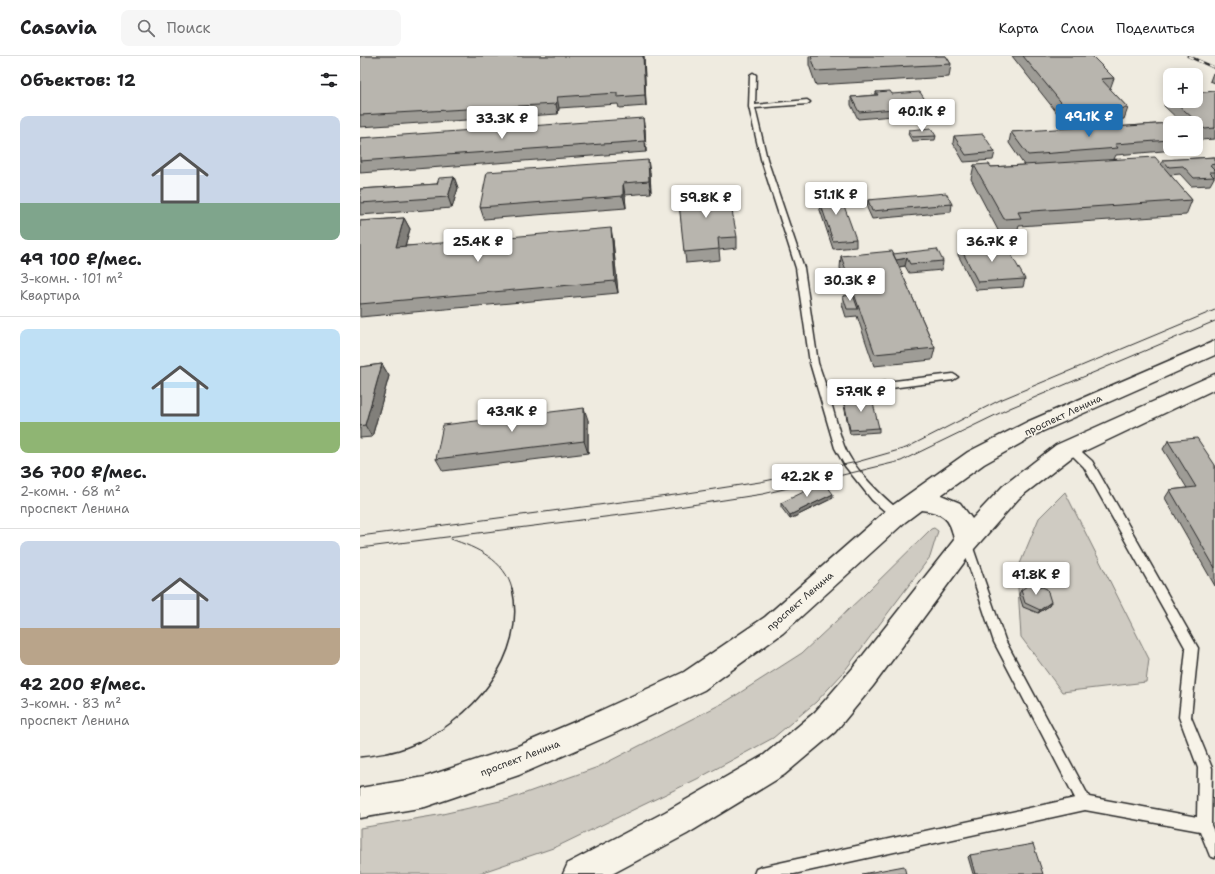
<!DOCTYPE html>
<html lang="ru">
<meta charset="utf-8">
<style>
body{margin:0;font-family:"Shantell Sans",sans-serif;background:#f6f6f6;color:#202124;height:100vh;display:flex;flex-direction:column;font-size:15px;white-space:nowrap}
*{box-sizing:border-box;margin:0}
p{font-size:13px;color:#757577}
.icon{flex:none;width:22px;height:22px;fill:none;stroke:currentColor;stroke-width:2;stroke-linecap:round;stroke-linejoin:round}
.map{position:relative;flex:1;overflow:hidden}
.drawer{display:flex;flex-direction:column;background:#fff;width:360px}
.drawer>*{flex:none}
.tools{position:absolute;left:803px;top:12px;display:grid;gap:8px}
.tools a{display:grid;place-items:center;width:40px;height:40px;border-radius:8px;background:#fff;box-shadow:0 2px 10px #0003;font-size:20px}
.price{position:absolute;translate:-50% -34px;padding:0 9px;border-radius:4px;background:#fff;color:#222;font-size:13px;line-height:26px;filter:drop-shadow(0 1px 2px #0008)}
.price::after{content:'';position:absolute;left:50%;top:24px;width:12px;height:9px;margin-left:-6px;background:inherit;clip-path:polygon(0 0,100% 0,50% 100%)}
.price.active{background:#1f6fb2;color:#fff}
ul{padding:0;list-style:none}
li{display:grid;align-content:center;gap:8px;height:212px;padding:0 20px}
li+li{border-top:1px solid #e0e0e0}
li span{display:grid;place-items:center;height:124px;border-radius:8px;color:#555}
li>.icon{margin-inline-start:auto}
span .icon{width:72px;height:72px;fill:#fffc;stroke-width:1}
li b{font-size:17px}
h2{display:flex;justify-content:space-between;align-items:center;height:48px;padding:0 20px;font-size:17px}
header{display:flex;align-items:center;gap:24px;box-sizing:border-box;height:56px;padding:0 20px;background:#fff;border-bottom:1px solid #e0e0e0}
header strong{font-size:19px}
nav{display:flex;gap:22px;margin-inline-start:auto;font-size:14px}
.search{width:280px;height:36px;background:#f6f6f6;display:flex;align-items:center;gap:10px;box-sizing:border-box;padding:0 14px;border-radius:8px;color:#757577;font-size:15px}
main{display:flex;flex:1;min-height:0}
.map>svg:first-child{display:block}
</style>
<header>
<strong>Casavia</strong>
<div class="search"><svg class="icon" aria-label="search" viewBox="0 0 24 24"><circle cx="10" cy="10" r="6"/><path d="M15 15l6 6"/></svg>Поиск</div>
<nav><a>Карта</a><a>Слои</a><a>Поделиться</a></nav>
</header>
<main>
<section class="drawer">
<h2>Объектов: 12<svg class="icon" aria-label="filters" viewBox="0 0 24 24"><path d="M4 7h16M4 17h16"/><circle cx="9" cy="7" r="2"/><circle cx="15" cy="17" r="2"/></svg></h2>
<ul>
<li><span style="background:linear-gradient(#c9d6e8 70%,#7fa58c 0)"><svg class="icon" aria-label="home" viewBox="0 0 24 24"><path d="M3 11l9-7 9 7M6 9v11h12V9"/></svg></span><div><b>49 100 ₽/мес.</b><p>3-комн. · 101 m²</p><p>Квартира</p></div></li>
<li><span style="background:linear-gradient(#bfe0f5 75%,#8fb573 0)"><svg class="icon" aria-label="home" viewBox="0 0 24 24"><path d="M3 11l9-7 9 7M6 9v11h12V9"/></svg></span><div><b>36 700 ₽/мес.</b><p>2-комн. · 68 m²</p><p>проспект Ленина</p></div></li>
<li><span style="background:linear-gradient(#c9d6e8 70%,#b9a48a 0)"><svg class="icon" aria-label="home" viewBox="0 0 24 24"><path d="M3 11l9-7 9 7M6 9v11h12V9"/></svg></span><div><b>42 200 ₽/мес.</b><p>3-комн. · 83 m²</p><p>проспект Ленина</p></div></li>
</ul>
</section>
<div class="map">
<svg width="855" height="818" viewBox="0 0 855 818">
<rect width="100%" height="100%" fill="#efebe0"/>
<filter id="ink" filterUnits="userSpaceOnUse"><feTurbulence type="fractalNoise" baseFrequency=".025" numOctaves="2"/><feDisplacementMap in="SourceGraphic" scale="8" xChannelSelector="R" yChannelSelector="G"/><feConvolveMatrix kernelMatrix="1 2 1 2 8 2 1 2 1" color-interpolation-filters="sRGB"/></filter>
<g filter="url(#ink)">
<path fill="#cfcbc2" stroke="#7d7b76" d="M705,436L789,603L786,626L702,636L661,581L657,515L679,462Z
M574,472L578,475L570,501L483,617L456,646L413,682L337,723L196,791L117,818H0V772L78,759L149,743L238,711L367,645L442,597L505,538L571,473Z"/>
<g fill="none" stroke-linecap="round" stroke-linejoin="round">
<defs>
<path id="lane" d="M393,17L396,19L395,49L447,44L450,46L447,48L395,52L407,103L444,212L458,307L467,333L593,318L598,321L593,324L469,340C474,356 478,374 484,390C493,413 522,440 541,456L542,459L541,462L537,463L533,462L512,444L485,410L475,392L450,307L436,212L401,103L389,51L390,19Z
M711,388L714,389L732,405L838,592L831,661L852,712L851,769L855,778V802L850,800L840,775L725,754L434,818H394L396,813L401,811L715,742L634,586L601,486L602,483L606,481L610,483L611,486L645,584L729,741L837,761L838,712L819,661L826,593L724,411L708,395L706,392Z"/>
<path id="primary" d="M855,285V299L681,376L624,408L581,439L600,447L612,463L643,430L696,389L855,318V333L712,401L659,442L614,493L513,630L475,676L424,719L327,778L252,818H203L208,807L305,756L404,699L455,656L493,612L594,484C591,462 582,456 561,454L545,466L423,577L344,634L253,678L159,719L65,751L0,762V732L65,721L158,690L233,658L324,616L405,561L529,452L608,396L667,366Z"/>
</defs>
<use href="#lane" stroke="#2b2b2b" stroke-width="3"/>
<use href="#primary" stroke="#2b2b2b" stroke-width="3"/>
<use href="#lane" fill="#f7f3e8" fill-rule="evenodd"/>
<use href="#primary" fill="#f7f3e8" fill-rule="evenodd"/>
<path stroke="#2b2b2b" stroke-width="1" d="M0,480L315,439L400,426L497,406L546,392L640,344L855,254
M91,483C117,492 145,504 152,533
M0,492L292,455L403,438L541,405L650,352L855,265"/>
<path stroke="#2b2b2b" stroke-width="1.5" d="M0,701C17,699 34,697 50,690C111,666 168,600 152,532"/>
<defs>
<path id="rail" d="M828,0L855,12"/>
</defs>
<use href="#rail" stroke="#2b2b2b" stroke-width="3"/>
<use href="#rail" stroke="#f7f3e8" stroke-width="2" stroke-dasharray="5.5" stroke-linecap="butt"/>
</g>
<path fill="#9e9c96" stroke="#2b2b2b" d="M0,0H284L286,50L259,52L258,48L199,52L198,58L0,71Z
M449,0H586L591,8L589,21L456,29L449,9Z
M652,0H732L754,22L750,33L768,52L764,63L705,67Z
M853,17H855V27L850,25Z
M855,35V83L840,84L836,81V67H822L804,50L808,39H810V45H836Z
M516,36L532,38L569,50L568,57L498,63L491,49V41L516,39Z
M810,67V93H827L756,99L754,103L801,108L803,104L855,101V120L850,129L831,130L820,118L810,119L832,144L826,159L659,170L657,177L640,178L611,123L614,109L631,111L664,109L649,87L651,76L741,72Z
M285,73L286,96L0,117V82Z
M549,74L576,80L575,84L552,85L548,78Z
M594,80L635,96L633,104L604,106L593,87Z
M290,116L291,137L265,139L266,152L124,163L120,151Z
M94,121L98,132L92,152L0,159V133L77,128Z
M318,137L377,181V192L359,194L360,204L326,207Z
M457,137L496,183V191L473,193L457,145Z
M508,144L592,148L591,156L512,163L507,152Z
M44,162L50,173L45,190L253,184L258,237L0,261V165Z
M600,191L665,223L663,231L616,234L598,199Z
M533,198L583,205L582,214L549,217L545,210L539,211L575,292L572,304L514,310L497,260L486,261L482,248L483,240L490,239L480,212L481,200Z
M22,308L29,320L12,381L0,382V311Z
M483,341L519,372V376L490,378L483,345Z
M228,364V397L83,415L76,403Z
M808,385L855,409V530L805,442L810,434L827,432L803,393Z
M473,442L430,463L421,451V447Z
M661,534L691,546L689,550L678,557L663,551L659,538Z
M610,799L683,818H613L608,801Z"/>
<path fill="#817f7a" stroke="#2b2b2b" d="M283,0H284L286,50L285,39Z
M197,41L199,52L198,58L196,48Z
M283,62L285,73L286,96L285,85Z
M288,104L290,116L291,137L289,125Z
M94,121L98,132L92,152L88,141Z
M263,127L265,139L266,152L263,140Z
M44,162L50,173L41,203L36,191Z
M251,172L253,184L258,237L255,225Z
M547,202L545,210L533,212L534,204Z
M22,308L29,320L12,381L5,369Z
M224,352L228,364V397L224,385Z
M473,438V442L430,463V459Z
M691,546L689,550L678,557L680,554Z"/>
<path fill="#b8b5ae" stroke="#2b2b2b" d="M0,0H283L285,39L257,41V37L197,41L196,48L0,59Z
M451,0H586L591,8L456,15Z
M663,0H732L754,22L741,23L768,52L709,56Z
M530,35L532,38L560,36L569,50L499,56L491,41L518,39L516,36Z
M855,35V72L845,73L814,45H836V37Z
M283,62L285,85L0,105V82Z
M810,67V84L755,88L758,92L668,99L651,76L739,70L741,72Z
M571,72L576,80L552,81L549,74Z
M623,78L635,96L606,99L594,80Z
M795,101L832,144L658,156L661,162L644,163L614,109L629,108L631,111Z
M855,101V108L850,109L855,114V116H849L854,121L834,122L823,110L809,111L803,104Z
M288,104L289,125L263,127V140L120,151L127,116Z
M94,121L88,141L0,147V133L77,128L79,122Z
M368,134L377,181L358,182L359,193L324,196L318,137Z
M479,136L496,183L473,185L457,137Z
M586,137L592,148L512,155L508,144Z
M44,162L36,191L251,172L255,225L0,248V165Z
M644,186L665,223L618,226L600,191Z
M577,193L583,205L550,208L547,202L536,204L533,198Z
M532,195L575,292L515,298L481,200Z
M493,239L498,253H487L483,240Z
M22,308L5,369L0,370V311Z
M511,339L519,372L490,374L483,341Z
M224,352V385L76,403L83,369Z
M837,382L855,409V512L810,434L836,431L808,385Z
M464,426L473,438L430,459L421,447Z
M672,527L687,533L691,546L680,554L665,547L661,534Z
M673,788L683,818H615L610,799Z
M544,810L546,818H502Z"/>
</g>
<g text-anchor="middle" dominant-baseline="central" stroke-width="3.5" stroke-linejoin="round" paint-order="stroke">
<g font-size="10" fill="#2b2b2b" stroke="#f7f3e8">
<text transform="translate(703 359) rotate(-25)">проспект Ленина</text>
<text transform="translate(440 545) rotate(-41)">проспект Ленина</text>
<text transform="translate(160 702) rotate(-21)">проспект Ленина</text>
</g>
</g>
</svg>
<div class="tools">
<a>+</a>
<a>−</a>
</div>
<b class="price" style="left:562px;top:77px">40.1K ₽</b>
<b class="price active" style="left:729px;top:82px">49.1K ₽</b>
<b class="price" style="left:142px;top:84px">33.3K ₽</b>
<b class="price" style="left:476px;top:160px">51.1K ₽</b>
<b class="price" style="left:346px;top:163px">59.8K ₽</b>
<b class="price" style="left:118px;top:207px">25.4K ₽</b>
<b class="price" style="left:632px;top:207px">36.7K ₽</b>
<b class="price" style="left:490px;top:246px">30.3K ₽</b>
<b class="price" style="left:501px;top:357px">57.9K ₽</b>
<b class="price" style="left:152px;top:377px">43.9K ₽</b>
<b class="price" style="left:447px;top:442px">42.2K ₽</b>
<b class="price" style="left:676px;top:540px">41.8K ₽</b>
</div>
</main>
